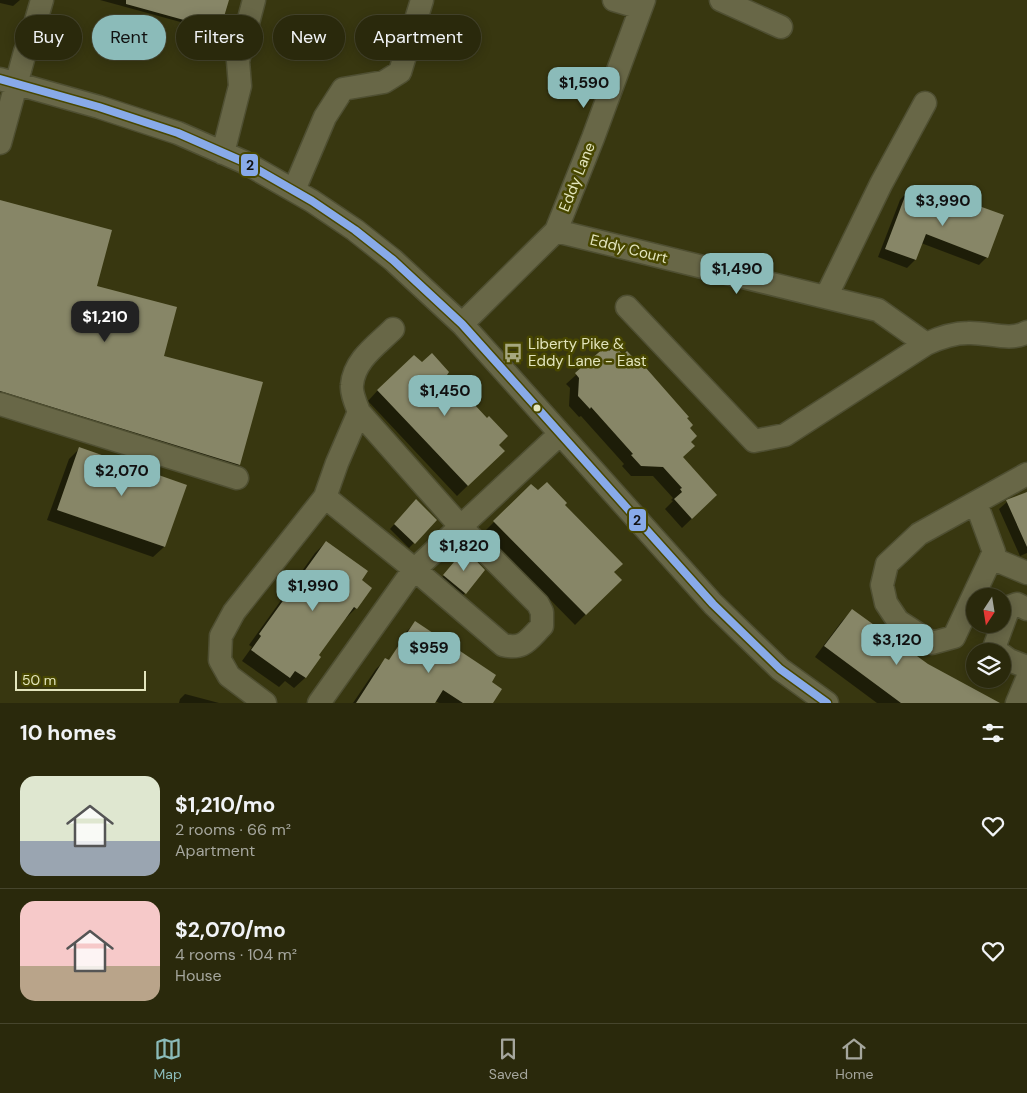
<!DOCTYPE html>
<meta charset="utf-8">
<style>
body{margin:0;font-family:"DM Sans",sans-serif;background:#36351a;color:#f1f3f6;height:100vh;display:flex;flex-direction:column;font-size:19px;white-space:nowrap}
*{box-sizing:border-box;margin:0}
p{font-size:16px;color:#a5a69d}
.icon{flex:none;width:28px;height:28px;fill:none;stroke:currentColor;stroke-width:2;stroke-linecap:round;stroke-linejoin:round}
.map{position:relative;height:703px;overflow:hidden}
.details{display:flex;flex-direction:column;background:#2a290c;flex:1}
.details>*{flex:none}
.top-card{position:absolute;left:15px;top:15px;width:500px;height:45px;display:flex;gap:10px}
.needle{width:32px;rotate:192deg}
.tools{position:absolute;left:966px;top:588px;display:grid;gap:10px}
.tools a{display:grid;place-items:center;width:45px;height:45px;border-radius:50%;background:#2a290c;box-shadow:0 2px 12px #0003,0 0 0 1px #46452d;font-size:25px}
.scale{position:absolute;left:15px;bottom:12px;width:131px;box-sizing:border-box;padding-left:5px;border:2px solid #e3e5bd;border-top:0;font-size:14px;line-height:18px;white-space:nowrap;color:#e3e5bd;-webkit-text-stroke:4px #484700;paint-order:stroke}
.price{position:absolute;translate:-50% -42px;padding:0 11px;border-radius:10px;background:#8bbbb9;color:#111;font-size:16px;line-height:32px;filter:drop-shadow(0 1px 2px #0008)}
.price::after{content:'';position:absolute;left:50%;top:30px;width:15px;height:11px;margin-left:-8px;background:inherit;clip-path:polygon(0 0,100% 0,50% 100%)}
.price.current{background:#222;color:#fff}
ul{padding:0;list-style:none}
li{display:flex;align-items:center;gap:15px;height:125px;padding:0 20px}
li+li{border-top:1px solid #46452d}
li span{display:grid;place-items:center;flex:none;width:140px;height:100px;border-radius:15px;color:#555}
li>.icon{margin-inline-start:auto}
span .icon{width:60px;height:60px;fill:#fffc;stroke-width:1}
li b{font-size:21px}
h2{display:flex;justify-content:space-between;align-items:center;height:60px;padding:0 20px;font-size:21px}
.pill{padding:0 18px;border-radius:22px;background:#2a290c;box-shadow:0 2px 12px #0003,0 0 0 1px #46452d;font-size:18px;line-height:45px}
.pill.current{background:#8bbbb9;color:#111}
.dock{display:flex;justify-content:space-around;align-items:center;height:70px;border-top:1px solid #46452d;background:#2a290c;font-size:14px;color:#a5a69d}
.dock a{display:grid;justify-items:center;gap:2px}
.dock .current{color:#8bbbb9}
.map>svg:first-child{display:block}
</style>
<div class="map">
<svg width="1027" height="703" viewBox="0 0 1027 703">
<rect width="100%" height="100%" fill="#383710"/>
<path fill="#0007" fill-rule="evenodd" d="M0,0H20L13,6L0,3Z
M100,0H227L219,29L217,32Z
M907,192L957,211L966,202L987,257L979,265L921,243L915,260L907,268L878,257L900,200Z
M0,202L96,287L163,357L239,465L231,473L0,401Z
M605,349L686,418L690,442L682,458L706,505L682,528L665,509L673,501L671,500L673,498L653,476H631L622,466L624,464L581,416L579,417L569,406L570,388L566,384Z
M422,364L498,445L493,461L457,496L368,401L378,390Z
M79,449L185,486L164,547L153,557L47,520L69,459Z
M531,485L538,492L563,505L612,573L620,580L575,625L484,532Z
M1027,493V553L1020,556L999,509L1007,502Z
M411,506L436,520L409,548L390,529Z
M326,542L360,580L356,608L346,618L344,617L317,656L319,657L305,678L294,688L285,681L279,687L242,661L252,647L249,645L315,553Z
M460,556L465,593L460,598L439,581Z
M852,611L927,665L995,703H877L815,657L842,621Z
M415,623L490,682L492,703H439L435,701L433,703H353L376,669L386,659L387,660L406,632ZM406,632H409L386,666L384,664Z
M185,694L219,703H179L180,699Z"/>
<path fill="#878667" d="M126,0H229L220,30L126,4Z
M907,191L961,211L965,201L1004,215L988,258L926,234L916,260L885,249Z
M0,200L112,230L97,286L177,307L164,356L263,382L240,465L0,391Z
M615,346L623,355L627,351L644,369L646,368L689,417L687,418L693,425L690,428L697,436L691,442L695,446L683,457L717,495L692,519L674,499L682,492L680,489L682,488L663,467L641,466L631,455L633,454L591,407L590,409L578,396L579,378L575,373L605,347L609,351Z
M432,353L449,372L447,375L487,418L489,416L508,436L499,445L505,451L468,486L377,390L414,355L422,362Z
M79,447L187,485L165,547L57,510Z
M547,482L567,503L565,505L623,564L614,572L622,580L586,615L493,521L531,484L538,490Z
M1027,492V547L1006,500Z
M416,499L437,520L415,544L394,524Z
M326,541L368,571L362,580L372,588L357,609L354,607L319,655L321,657L306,678L295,671L290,678L251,650L261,636L259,634Z
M465,549L485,570L466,594L443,575Z
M852,609L928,664L1000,703H901L824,646Z
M415,621L496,675L492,682L502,689L493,703H463L443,690L435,703H356L385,658L389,660Z"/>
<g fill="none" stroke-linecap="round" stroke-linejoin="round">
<defs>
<path id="minor" d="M614,0L641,8
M721,0L781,27
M0,79L99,107L178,133L244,162L312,201L355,230L393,260L462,324L713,604L780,669L827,703
M0,143L25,52L33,31L42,0
M223,153L240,86L238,61L254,0
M294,190L325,117L343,89L384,82L400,72L422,0
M556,231L878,310L926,344
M826,297L881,184L925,103
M627,307L754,441L785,435L926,344C939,338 954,333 968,333C988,332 1010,342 1027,332
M462,324L556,231L593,138L644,0
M0,404L237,478
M325,497L414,569L503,645C524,650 528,640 542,626V612L538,604L461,527L359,412
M976,503L994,552L954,637L932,643L898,621L886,603L882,585L887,564L919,534L1027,474
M991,558L1027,573
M998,651L994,648L1009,607L1017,604L1027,609
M1002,655L1009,660L1027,667
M265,703L229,676L220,660L221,636L234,612L325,497L337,463L359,412C356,404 351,393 352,385C354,360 377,345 393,329
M319,703L412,572L560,434
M1017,703L1027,679"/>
</defs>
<use href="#minor" stroke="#4f4f32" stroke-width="25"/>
<use href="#minor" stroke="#686747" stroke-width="22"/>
<defs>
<path id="bus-1" d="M0,79L99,107L178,133L244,162L312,201L355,230L393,260L462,324L713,604L780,669L827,703"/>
</defs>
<use href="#bus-1" stroke="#484700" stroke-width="11"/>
<use href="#bus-1" stroke="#88aae9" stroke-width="8"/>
</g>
<defs>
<symbol id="bus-bare" viewBox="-9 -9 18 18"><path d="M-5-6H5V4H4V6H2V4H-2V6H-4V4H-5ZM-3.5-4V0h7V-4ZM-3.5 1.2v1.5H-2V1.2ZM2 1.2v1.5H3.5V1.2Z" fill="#a7a880" stroke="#484700" stroke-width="2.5" paint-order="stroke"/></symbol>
</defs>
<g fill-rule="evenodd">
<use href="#bus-bare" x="499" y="339" width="28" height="28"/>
</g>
<circle fill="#e3e5bd" stroke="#484700" stroke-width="2" cx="537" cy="408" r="4.5"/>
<g text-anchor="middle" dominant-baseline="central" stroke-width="5" stroke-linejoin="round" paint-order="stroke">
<g font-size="15" fill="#e3e5bd" stroke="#484700">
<text transform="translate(577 177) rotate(-68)">Eddy Lane</text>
<text transform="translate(629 249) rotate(14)">Eddy Court</text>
</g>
<g font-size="15" fill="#e3e5bd" stroke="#484700" text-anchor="start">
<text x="528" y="344">Liberty Pike &amp;<tspan x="528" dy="17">Eddy Lane - East</tspan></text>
</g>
</g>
<g stroke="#484700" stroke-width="2">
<rect x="240" y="153" width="19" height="24" rx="5" fill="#88aae9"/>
<rect x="628" y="508" width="19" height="24" rx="5" fill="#88aae9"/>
</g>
<g font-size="14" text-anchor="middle" font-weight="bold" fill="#111">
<text x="250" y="170">2</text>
<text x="637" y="525">2</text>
</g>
</svg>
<div class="tools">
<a><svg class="needle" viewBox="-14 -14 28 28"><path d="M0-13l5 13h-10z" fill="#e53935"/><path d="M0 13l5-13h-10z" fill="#a5a69d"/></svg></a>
<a><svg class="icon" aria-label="layers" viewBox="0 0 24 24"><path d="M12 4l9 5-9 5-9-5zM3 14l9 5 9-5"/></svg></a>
</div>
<div class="scale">50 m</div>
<b class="price" style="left:584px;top:109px">$1,590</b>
<b class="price" style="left:943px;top:227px">$3,990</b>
<b class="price" style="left:737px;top:295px">$1,490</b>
<b class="price current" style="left:105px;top:343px">$1,210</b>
<b class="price" style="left:445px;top:417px">$1,450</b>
<b class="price" style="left:122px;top:497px">$2,070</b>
<b class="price" style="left:464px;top:572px">$1,820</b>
<b class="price" style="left:313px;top:612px">$1,990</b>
<b class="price" style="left:897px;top:666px">$3,120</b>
<b class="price" style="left:429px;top:674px">$959</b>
<div class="top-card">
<a class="pill">Buy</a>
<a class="pill current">Rent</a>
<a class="pill">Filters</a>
<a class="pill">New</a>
<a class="pill">Apartment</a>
</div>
</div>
<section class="details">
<h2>10 homes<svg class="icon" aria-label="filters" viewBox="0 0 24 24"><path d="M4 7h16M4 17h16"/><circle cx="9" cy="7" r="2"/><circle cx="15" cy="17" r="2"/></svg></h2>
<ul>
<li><span style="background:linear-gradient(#dfe7d0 65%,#9aa5b1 0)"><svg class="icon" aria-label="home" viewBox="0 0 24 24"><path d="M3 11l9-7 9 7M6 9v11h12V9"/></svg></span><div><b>$1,210/mo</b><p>2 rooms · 66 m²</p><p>Apartment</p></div><svg class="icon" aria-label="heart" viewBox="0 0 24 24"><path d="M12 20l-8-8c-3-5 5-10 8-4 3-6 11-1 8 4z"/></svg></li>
<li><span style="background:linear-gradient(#f6c9c9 65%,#b9a48a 0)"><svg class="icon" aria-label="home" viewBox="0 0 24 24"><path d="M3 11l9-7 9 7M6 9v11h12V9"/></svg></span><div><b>$2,070/mo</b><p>4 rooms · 104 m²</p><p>House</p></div><svg class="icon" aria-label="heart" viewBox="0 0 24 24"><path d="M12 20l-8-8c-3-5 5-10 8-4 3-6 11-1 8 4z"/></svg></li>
</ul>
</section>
<nav class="dock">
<a class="current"><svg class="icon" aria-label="map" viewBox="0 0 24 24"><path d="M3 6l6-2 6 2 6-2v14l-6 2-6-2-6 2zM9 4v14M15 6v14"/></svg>Map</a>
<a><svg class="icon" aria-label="saved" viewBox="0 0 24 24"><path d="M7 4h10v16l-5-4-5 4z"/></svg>Saved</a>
<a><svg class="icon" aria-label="home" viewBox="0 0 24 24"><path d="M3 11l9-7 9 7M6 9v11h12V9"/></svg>Home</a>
</nav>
